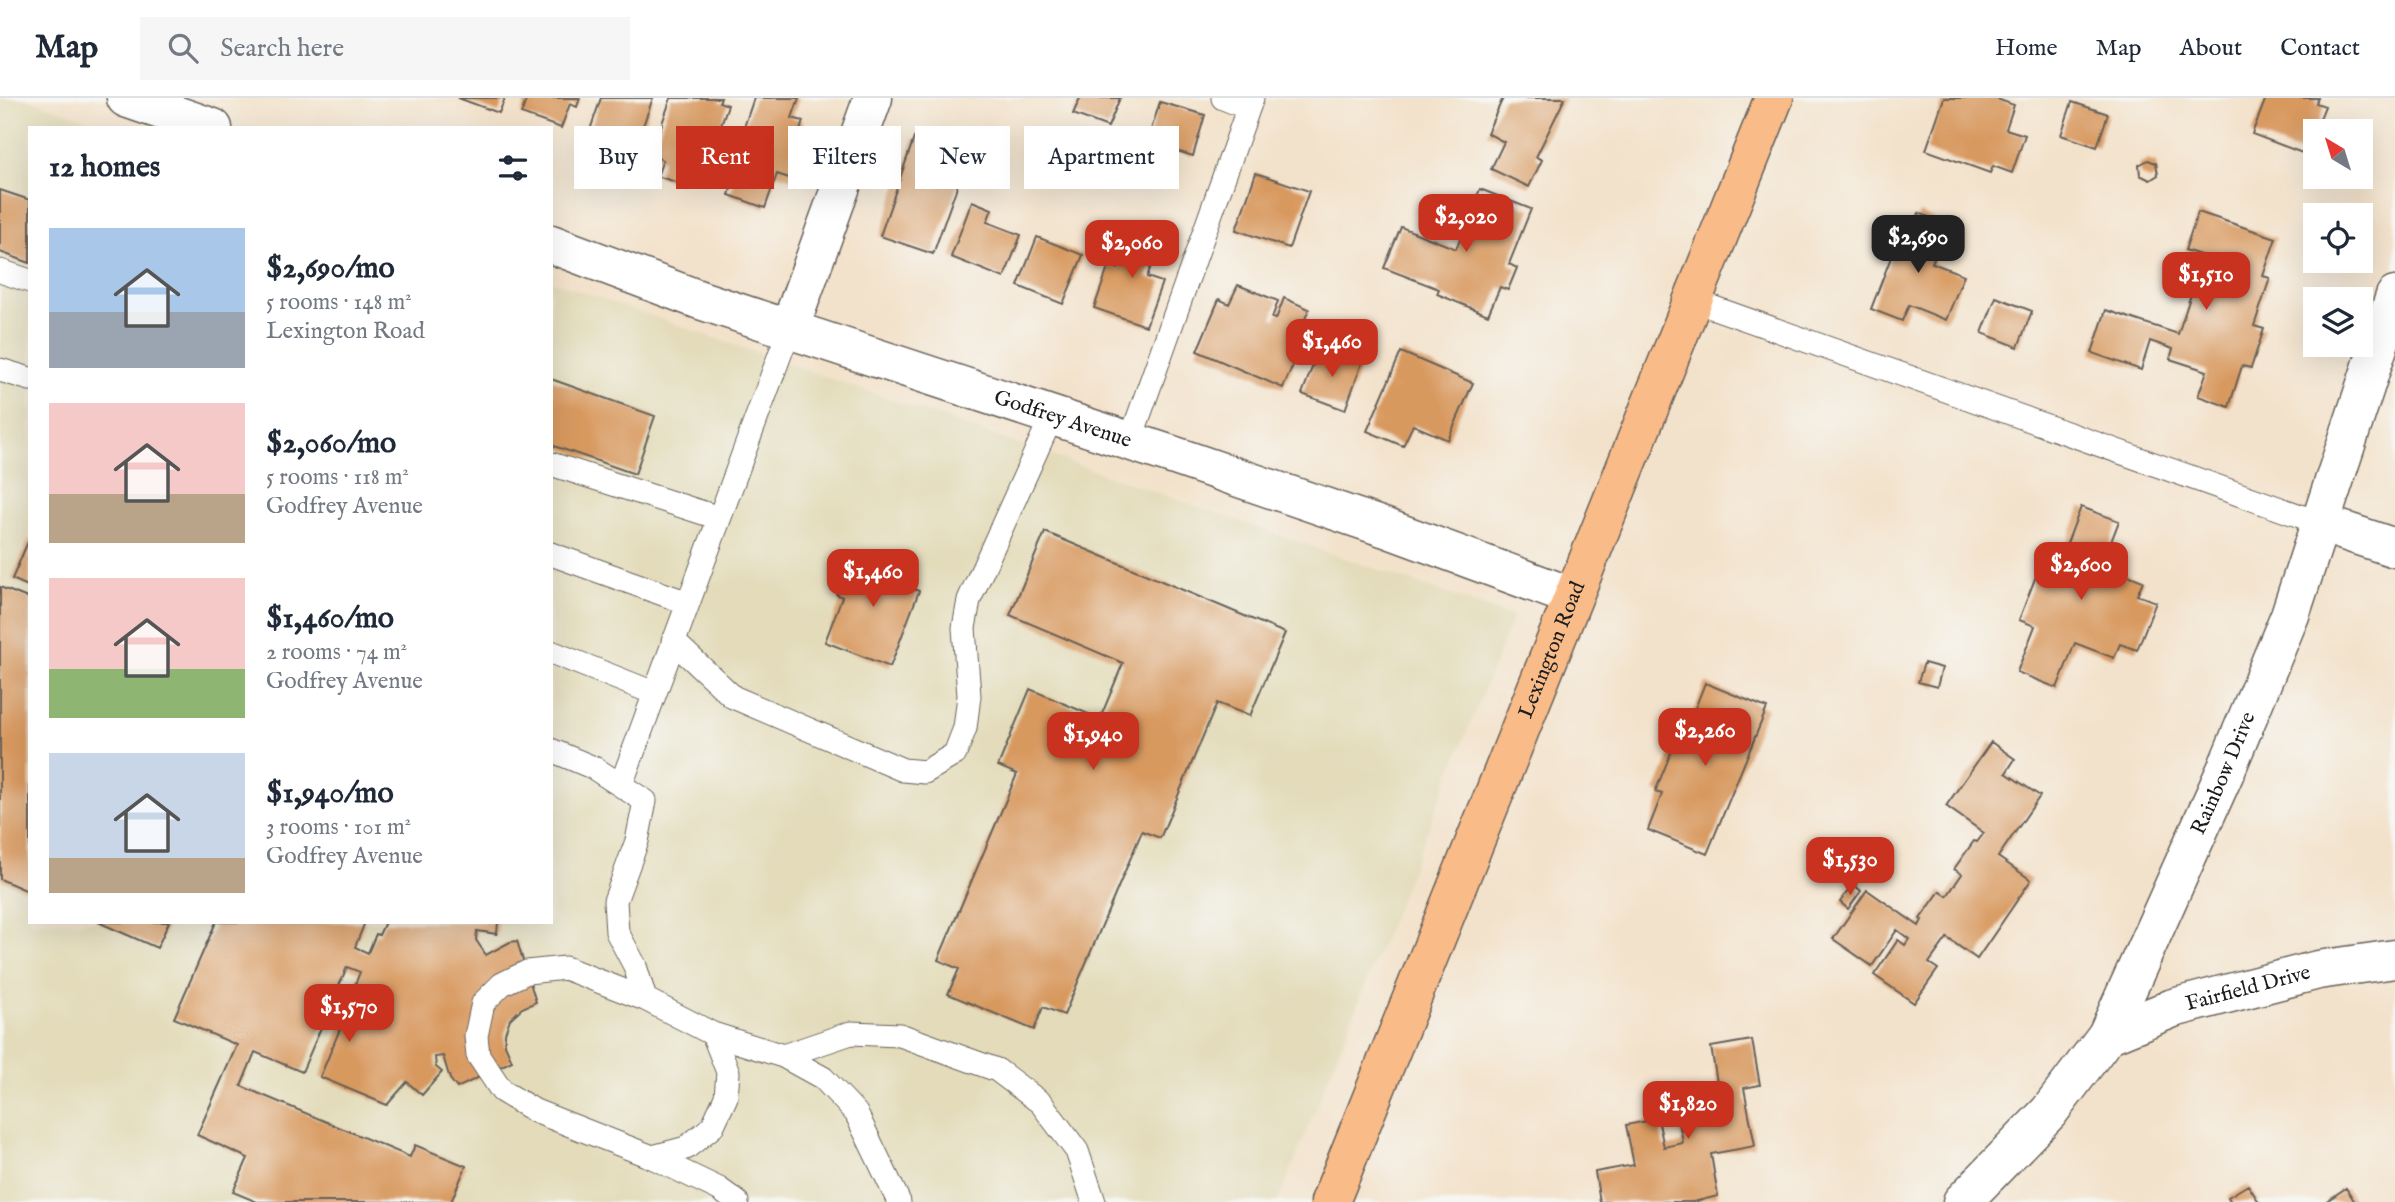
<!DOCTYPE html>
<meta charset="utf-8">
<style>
body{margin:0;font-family:"IM FELL English",serif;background:#f6f6f7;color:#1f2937;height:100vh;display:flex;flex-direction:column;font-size:26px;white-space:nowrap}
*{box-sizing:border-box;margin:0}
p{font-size:23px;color:#747a83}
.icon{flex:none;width:38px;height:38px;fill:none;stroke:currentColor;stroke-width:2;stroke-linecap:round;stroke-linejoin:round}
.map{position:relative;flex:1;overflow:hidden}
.side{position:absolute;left:28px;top:28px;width:525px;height:798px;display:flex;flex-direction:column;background:#fff;border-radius:0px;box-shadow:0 7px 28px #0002}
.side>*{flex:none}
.hud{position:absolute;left:574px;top:28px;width:665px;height:63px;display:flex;gap:14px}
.needle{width:46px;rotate:322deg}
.buttons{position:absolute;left:2303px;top:21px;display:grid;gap:14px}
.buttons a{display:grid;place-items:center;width:70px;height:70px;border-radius:0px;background:#fff;box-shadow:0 7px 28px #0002;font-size:35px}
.price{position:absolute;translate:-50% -60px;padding:0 16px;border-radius:14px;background:#c8321e;color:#fff;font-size:23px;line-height:46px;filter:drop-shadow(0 2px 4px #0008)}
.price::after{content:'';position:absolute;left:50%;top:42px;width:21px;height:16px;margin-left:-10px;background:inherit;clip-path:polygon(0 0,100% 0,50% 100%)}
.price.active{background:#222;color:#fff}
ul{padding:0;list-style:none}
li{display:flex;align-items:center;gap:21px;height:175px;padding:0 21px}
li span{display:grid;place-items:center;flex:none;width:196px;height:140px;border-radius:0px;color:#555}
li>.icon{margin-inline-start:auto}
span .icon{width:84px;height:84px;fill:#fffc;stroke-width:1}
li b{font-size:30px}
h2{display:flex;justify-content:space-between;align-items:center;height:84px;padding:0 21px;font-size:30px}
.tag{padding:0 24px;border-radius:0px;background:#fff;box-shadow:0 7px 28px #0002;font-size:24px;line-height:63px}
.tag.active{background:#c8321e;color:#fff}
header{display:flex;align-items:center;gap:42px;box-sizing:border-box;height:98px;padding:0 35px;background:#fff;border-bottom:2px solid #e0e1e3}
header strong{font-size:33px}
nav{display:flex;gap:38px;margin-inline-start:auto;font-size:24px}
.search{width:490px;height:63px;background:#f6f6f7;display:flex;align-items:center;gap:18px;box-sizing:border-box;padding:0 24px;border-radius:0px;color:#747a83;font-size:26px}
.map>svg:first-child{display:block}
</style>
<header>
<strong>Map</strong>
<div class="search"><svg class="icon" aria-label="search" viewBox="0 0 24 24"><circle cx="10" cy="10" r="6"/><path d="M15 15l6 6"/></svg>Search here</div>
<nav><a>Home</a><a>Map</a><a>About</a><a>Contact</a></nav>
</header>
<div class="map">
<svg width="2395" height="1104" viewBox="0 0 2395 1104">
<rect width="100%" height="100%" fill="#f6f6f2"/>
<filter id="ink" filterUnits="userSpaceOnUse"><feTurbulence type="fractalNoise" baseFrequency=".0143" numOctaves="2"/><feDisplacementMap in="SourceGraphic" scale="14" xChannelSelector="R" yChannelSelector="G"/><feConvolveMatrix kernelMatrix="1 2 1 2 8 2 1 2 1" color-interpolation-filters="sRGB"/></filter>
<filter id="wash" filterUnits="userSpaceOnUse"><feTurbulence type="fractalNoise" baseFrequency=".00686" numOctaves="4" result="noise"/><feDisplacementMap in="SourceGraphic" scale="28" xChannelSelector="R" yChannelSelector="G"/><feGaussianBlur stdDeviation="1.57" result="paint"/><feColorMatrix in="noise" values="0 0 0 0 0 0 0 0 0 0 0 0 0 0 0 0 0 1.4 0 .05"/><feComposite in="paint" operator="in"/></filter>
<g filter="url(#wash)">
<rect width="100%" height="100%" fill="#f3e2cb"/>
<path fill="#e3dbba" d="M0,0H25L111,30H30V824H551V183L1513,519L1278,1104H0Z"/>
<g id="blocks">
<path fill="#d8995f" d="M458,0H505L499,15Z
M527,0H580L577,9L570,6L561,30L521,16Z
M601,0H653L630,64L587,49L592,33L590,32Z
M671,0H721L719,4L728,7L704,75L685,68L679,85L657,78L663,62L651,57Z
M754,0H799L792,20L803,23L794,52L801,54L792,81L777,76L765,110L729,97L740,63L725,58L734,33L742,35Z
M1080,0H1120L1108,29L1073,16Z
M1503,0H1565L1536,59L1542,62L1529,89L1491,71L1504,44L1487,35Z
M1944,0H1994L2014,7L2006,31L2025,37L2012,75L1993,68L1990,75L1926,52Z
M2266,0H2318L2316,5L2325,8L2317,28L2324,31L2323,33H2315L2313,59L2252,36Z
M1160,4L1205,17L1193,58L1147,44Z
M2072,4L2108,16L2097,49L2061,37Z
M914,40L968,58L933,156L880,138Z
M2148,62L2156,65L2158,77L2150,82L2140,77L2139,67Z
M1256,75L1309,93L1289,150L1236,132Z
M1480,91L1531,111L1509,166L1517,170L1508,192L1500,189L1488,217L1437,196L1439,191L1384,170L1401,129L1456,151Z
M0,92L30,102V165L0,154Z
M972,103L992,111L987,124L1021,137L1004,180L951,159Z
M2198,114L2276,140L2263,178L2270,180L2254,228L2264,231L2251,270L2242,268L2229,309L2198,298L2207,273L2170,261L2173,251L2150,243L2141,272L2092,255L2106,212L2178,236L2200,169L2219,175L2222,164L2185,152Z
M1919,115L1948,127L1932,165L1964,177L1946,222L1909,207L1902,223L1871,211L1895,149L1904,152Z
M1134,126L1162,137L1147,179L1162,184L1146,228L1094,210L1109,167L1118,171Z
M1037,139L1083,157L1063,206L1018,188Z
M1238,187L1278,203L1272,220L1276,221L1284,200L1309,211L1305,221L1311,225L1283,290L1197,253L1219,201L1229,206Z
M1996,199L2032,213L2018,249L1982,235Z
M1320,249L1362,265L1345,312L1302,296Z
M1401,254L1473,285L1448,342L1413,327L1403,348L1367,333Z
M551,281L655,318L635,376L551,347Z
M2081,409L2119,423L2102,467L2143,483L2137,497L2156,504L2137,552L2120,546L2114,560L2075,545L2057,590L2017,574L2035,528L2019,522L2048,447L2064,453Z
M1045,434L1285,535L1250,618L1217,605L1161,738L1160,740L1142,733L1064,917L1043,909L1034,932L948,896L959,871L938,862L1017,676L998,668L1030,591L1100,621L1123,565L1010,517Z
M30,439V489L12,481Z
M870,453L910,468L903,487L919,493L890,569L825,544L842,499L836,496L847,466L863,472Z
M0,489L30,501V794L0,781Z
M1924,565L1942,570L1937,589L1918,584Z
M1705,585L1767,610L1707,756L1648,732L1662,696L1655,694L1685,620L1690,623Z
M1991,644L2015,661L2006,675L2040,698L1998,759L2031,782L1977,861L1947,840L1929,865L1938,871L1914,905L1874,877L1898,842L1905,847L1909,841L1897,832L1872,868L1833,841L1867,792L1919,828L1922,822L1920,821L1940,793L1947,798L1962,776L1954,771L1974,743L1977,744L1984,735L1946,708Z
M1853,786L1861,793L1848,811L1840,804Z
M98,824H169L157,850Z
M216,824H365L355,849L368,855L376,836L379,837L385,824H498L497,836L477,833L476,842L486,857L510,844L517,843L536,904L522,910L510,921L505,935V947L512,963L457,990L450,981L443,958L435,959L436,969L442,974L422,997L407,984L387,1007L320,979L357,890L354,889L360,874L347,869L302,974L255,954L241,988L410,1059L415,1047L466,1068L451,1104H257L233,1094L248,1060L197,1037L237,947L174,920Z
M1752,942L1760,987L1744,990L1755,1048L1711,1056L1718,1098L1693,1104H1600L1595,1074L1634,1067L1626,1027L1658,1021L1664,1049L1683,1045L1678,1017L1730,1008L1727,994L1719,996L1711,949Z
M2248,1087L2259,1104H2231L2228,1099Z
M2346,1090L2355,1104H2325Z"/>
</g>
</g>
<g filter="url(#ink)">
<use href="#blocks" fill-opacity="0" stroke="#676159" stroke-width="2"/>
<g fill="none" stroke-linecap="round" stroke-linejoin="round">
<defs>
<path id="lane" d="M1223,0L1248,10
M0,173L30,183
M1692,202L2320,425
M0,272L30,281
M1130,343L1252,0
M551,366L719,420
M551,456L688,505
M673,543L733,599L903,672L925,674L955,656L965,630L969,598L964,530L969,502L1052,318
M551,554L654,595
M551,652L594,670L645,703L637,743L615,803L617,834L635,868L645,901
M621,687L789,232
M783,958L851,935L900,937L997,972L1041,1005L1077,1053L1094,1104
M652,1059L686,1050L712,1029L726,999L728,974L713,936
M737,1104L719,1091L652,1059L535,1013L502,993L478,957L476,938L483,905L502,886L527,874L565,870L645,901L713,936L783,958L823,980L856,1015L899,1104"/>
<g id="street">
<path d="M126,0L213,30"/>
<path id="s1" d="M551,146L700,202L1175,358L1386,430L1573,499"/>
<path d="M789,232L873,0"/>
<path d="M2320,425L2395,450"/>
<path id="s2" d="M2107,937L2173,910L2318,872L2395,861"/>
<path id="s3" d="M1962,1104L2049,1014L2107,937L2225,674L2290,517L2395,198"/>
</g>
<g id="primary">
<path id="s4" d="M1330,1104L1774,0"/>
</g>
</defs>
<use href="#lane" stroke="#676159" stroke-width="25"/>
<use href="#street" stroke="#676159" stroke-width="41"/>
<use href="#primary" stroke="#676159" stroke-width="41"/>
<use href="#lane" stroke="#fff" stroke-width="23"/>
<use href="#street" stroke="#fff" stroke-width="38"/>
<use href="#primary" stroke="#f9bc89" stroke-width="38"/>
</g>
</g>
<g text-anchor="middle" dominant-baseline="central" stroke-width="5" stroke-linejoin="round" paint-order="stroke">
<g font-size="21" fill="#1c1c1c" stroke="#f6f6f2">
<text stroke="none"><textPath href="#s1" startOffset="541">Godfrey Avenue</textPath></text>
<text stroke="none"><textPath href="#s4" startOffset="595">Lexington Road</textPath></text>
<text stroke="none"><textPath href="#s3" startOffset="508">Rainbow Drive</textPath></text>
<text stroke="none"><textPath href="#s2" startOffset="149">Fairfield Drive</textPath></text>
</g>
</g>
</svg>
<div class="buttons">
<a><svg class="needle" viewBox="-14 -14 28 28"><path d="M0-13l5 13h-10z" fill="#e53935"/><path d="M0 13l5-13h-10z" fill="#747a83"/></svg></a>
<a><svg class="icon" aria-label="locate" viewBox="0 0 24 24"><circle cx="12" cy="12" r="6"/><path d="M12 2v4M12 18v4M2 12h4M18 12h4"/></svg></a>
<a><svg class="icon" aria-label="layers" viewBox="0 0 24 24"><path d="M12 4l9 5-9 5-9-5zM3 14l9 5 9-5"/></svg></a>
</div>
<b class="price" style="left:1466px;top:156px">$2,020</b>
<b class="price active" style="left:1918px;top:177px">$2,690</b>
<b class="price" style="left:1132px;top:182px">$2,060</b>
<b class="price" style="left:2206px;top:214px">$1,510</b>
<b class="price" style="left:1332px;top:281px">$1,460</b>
<b class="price" style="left:2081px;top:504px">$2,600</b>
<b class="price" style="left:873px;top:511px">$1,460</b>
<b class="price" style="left:1705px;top:670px">$2,260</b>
<b class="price" style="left:1093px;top:674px">$1,940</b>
<b class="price" style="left:1850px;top:799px">$1,530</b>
<b class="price" style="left:349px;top:946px">$1,570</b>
<b class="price" style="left:1688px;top:1043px">$1,820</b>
<div class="hud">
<a class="tag">Buy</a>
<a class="tag active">Rent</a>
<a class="tag">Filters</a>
<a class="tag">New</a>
<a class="tag">Apartment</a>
</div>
<section class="side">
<h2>12 homes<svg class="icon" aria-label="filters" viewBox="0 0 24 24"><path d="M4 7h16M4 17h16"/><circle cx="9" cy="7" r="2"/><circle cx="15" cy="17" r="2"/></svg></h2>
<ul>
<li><span style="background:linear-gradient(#a9c7e8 60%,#9aa5b1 0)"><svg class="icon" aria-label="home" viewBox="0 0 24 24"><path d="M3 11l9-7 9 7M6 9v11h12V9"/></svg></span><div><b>$2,690/mo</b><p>5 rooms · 148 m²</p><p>Lexington Road</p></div></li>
<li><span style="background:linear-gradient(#f6c9c9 65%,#b9a48a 0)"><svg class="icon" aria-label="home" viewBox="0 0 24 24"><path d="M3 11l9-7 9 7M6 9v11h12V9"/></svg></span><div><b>$2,060/mo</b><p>5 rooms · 118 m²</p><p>Godfrey Avenue</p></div></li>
<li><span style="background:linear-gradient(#f6c9c9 65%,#8fb573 0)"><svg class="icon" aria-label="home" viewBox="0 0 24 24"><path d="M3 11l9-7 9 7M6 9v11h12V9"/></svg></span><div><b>$1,460/mo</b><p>2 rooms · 74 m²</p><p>Godfrey Avenue</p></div></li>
<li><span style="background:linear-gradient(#c9d6e8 75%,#b9a48a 0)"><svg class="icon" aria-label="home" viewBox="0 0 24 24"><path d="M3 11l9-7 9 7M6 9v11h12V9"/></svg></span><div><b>$1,940/mo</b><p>3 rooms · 101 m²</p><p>Godfrey Avenue</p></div></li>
</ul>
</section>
</div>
